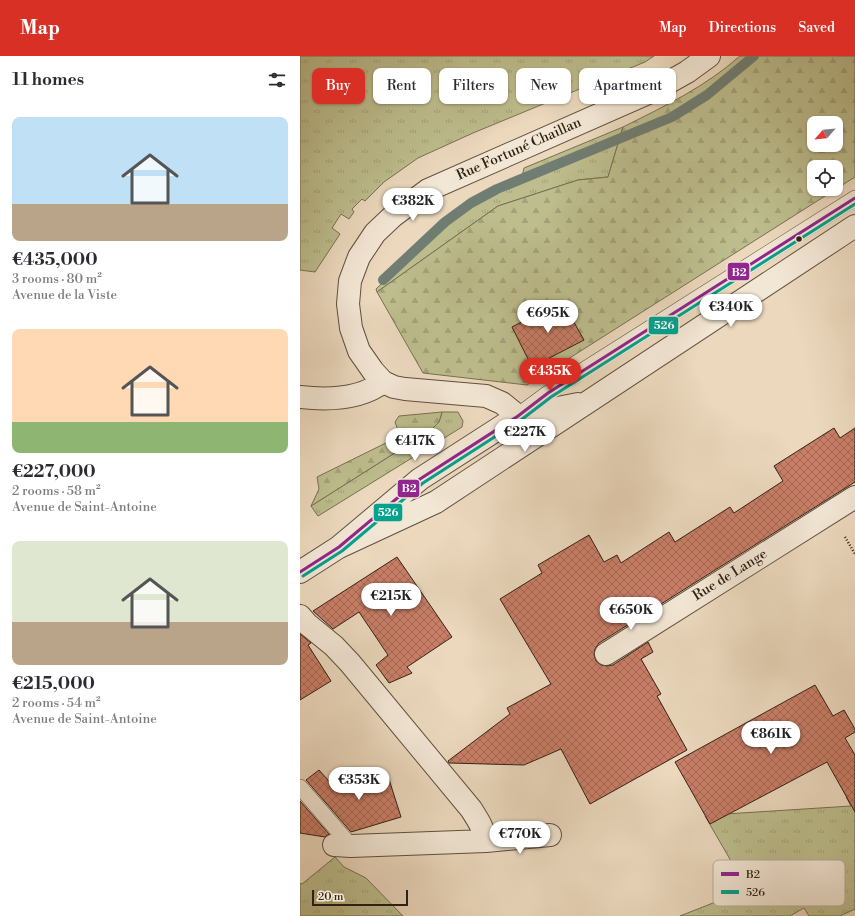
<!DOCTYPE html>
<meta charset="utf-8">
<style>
body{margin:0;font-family:"Libre Bodoni",serif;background:#f7f7f7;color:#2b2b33;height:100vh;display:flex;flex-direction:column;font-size:15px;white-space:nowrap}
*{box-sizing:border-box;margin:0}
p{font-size:13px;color:#7c7c81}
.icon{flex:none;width:22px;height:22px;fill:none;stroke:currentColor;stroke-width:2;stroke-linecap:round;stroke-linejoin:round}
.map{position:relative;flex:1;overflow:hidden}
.sheet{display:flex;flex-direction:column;background:#fff;width:300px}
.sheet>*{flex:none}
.top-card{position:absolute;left:12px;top:12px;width:380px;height:36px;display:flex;gap:8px}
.needle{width:26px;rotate:243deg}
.fabs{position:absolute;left:507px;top:60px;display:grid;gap:8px}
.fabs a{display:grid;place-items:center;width:36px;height:36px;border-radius:8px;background:#fff;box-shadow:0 1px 3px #0004;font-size:20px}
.scale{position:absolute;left:12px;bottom:10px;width:96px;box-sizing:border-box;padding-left:4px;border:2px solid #322213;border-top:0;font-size:11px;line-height:14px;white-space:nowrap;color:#322213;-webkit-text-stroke:3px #f2e6d4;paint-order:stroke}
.price{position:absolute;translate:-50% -34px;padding:0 9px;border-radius:14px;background:#fff;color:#222;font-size:13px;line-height:26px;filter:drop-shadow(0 1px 2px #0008)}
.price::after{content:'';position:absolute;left:50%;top:24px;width:12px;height:9px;margin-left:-6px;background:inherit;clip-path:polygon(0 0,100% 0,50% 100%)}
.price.on{background:#d93025;color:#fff}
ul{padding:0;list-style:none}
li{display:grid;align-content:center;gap:8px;height:212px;padding:0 12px}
li span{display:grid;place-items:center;height:124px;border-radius:8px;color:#555}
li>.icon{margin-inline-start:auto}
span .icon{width:72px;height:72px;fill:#fffc;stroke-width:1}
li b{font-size:17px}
h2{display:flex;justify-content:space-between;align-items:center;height:48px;padding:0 12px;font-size:17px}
.chip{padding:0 14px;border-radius:8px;background:#fff;box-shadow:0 1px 3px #0004;font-size:14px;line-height:36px}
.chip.on{background:#d93025;color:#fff}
header{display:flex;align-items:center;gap:24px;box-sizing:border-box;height:56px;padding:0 20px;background:#d93025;color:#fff}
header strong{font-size:19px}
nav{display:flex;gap:22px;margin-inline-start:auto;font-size:14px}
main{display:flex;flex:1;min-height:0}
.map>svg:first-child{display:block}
</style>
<header>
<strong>Map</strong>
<nav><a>Map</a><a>Directions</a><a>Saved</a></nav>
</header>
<main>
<section class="sheet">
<h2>11 homes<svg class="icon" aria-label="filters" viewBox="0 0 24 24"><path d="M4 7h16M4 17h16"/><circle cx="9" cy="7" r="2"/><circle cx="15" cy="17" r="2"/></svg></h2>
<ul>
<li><span style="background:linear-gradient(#bfe0f5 70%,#b9a48a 0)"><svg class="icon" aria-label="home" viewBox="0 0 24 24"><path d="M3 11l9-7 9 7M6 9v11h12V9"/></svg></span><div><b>€435,000</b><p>3 rooms · 80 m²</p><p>Avenue de la Viste</p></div></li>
<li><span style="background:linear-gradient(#ffd9b3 75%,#8fb573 0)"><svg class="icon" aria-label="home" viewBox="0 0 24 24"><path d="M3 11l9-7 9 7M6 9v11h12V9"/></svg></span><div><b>€227,000</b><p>2 rooms · 58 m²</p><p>Avenue de Saint-Antoine</p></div></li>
<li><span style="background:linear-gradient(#dfe7d0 65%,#b9a48a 0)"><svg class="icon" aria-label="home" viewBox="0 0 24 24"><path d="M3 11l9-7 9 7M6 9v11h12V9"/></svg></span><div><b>€215,000</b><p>2 rooms · 54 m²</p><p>Avenue de Saint-Antoine</p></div></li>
</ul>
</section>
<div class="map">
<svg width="555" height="860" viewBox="0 0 555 860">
<defs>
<pattern id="grass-tufts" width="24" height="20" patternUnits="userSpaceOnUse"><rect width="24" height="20" fill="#bdbd8d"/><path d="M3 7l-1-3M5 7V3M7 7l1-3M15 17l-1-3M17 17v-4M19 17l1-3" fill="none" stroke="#a3a279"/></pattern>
<pattern id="forest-firs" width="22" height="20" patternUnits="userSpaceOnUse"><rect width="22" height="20" fill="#bdbd8d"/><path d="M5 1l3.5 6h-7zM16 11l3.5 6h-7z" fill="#a3a279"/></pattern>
<pattern id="building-cross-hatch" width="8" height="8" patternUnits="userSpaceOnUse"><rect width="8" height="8" fill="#c97e67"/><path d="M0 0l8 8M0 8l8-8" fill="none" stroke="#a46754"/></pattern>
</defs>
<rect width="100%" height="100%" fill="#ebd8bd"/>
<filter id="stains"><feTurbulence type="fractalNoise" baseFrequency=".005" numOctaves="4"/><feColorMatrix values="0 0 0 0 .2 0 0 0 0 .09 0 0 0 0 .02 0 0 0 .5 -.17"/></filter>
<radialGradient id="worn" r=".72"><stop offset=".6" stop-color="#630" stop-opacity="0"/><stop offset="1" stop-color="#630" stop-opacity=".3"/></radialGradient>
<path fill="url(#grass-tufts)" stroke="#787050" d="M0,0H354L345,6L173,77L118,102L84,126L65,145L62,143L52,153L54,156L49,163L41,158L32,172L40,178L15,216L0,214Z
M323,71L308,121L278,124L198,150L77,236L76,233L144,169L170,150L199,134L221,125L224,112Z
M142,356H158L163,365L162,371L18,460L11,450L131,374L139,366Z
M555,739V853L540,860H509L504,852L490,860H380L446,834L431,805L405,760L410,759L551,750L546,741Z
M35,801L44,811L66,822L103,860H0V827L2,828Z"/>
<path fill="url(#forest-firs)" stroke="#787050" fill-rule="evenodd" d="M440,0H555V121L227,329L123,317L77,236L198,150L278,124L308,121L323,71C365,50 405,31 440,0ZM514,67H536V89H514ZM514,111H536V133H514Z
M142,356L139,366L131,374L11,450L19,433L17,421L100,380L95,366L99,360Z"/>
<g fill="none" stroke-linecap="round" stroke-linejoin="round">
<path stroke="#6f7d72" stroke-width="10" d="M83,224L145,166L171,147L197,133L372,61L407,39L454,0"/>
</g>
<path fill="url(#building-cross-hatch)" stroke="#322213" d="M262,245L284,284L232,311L212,271Z
M534,372L540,382L555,372V426L299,587L295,593L294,599L296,605L301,609L307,610L313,609L348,586L353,596L341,603L361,638L357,640L387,694L290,748L261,693L224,709L149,707L148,705L210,658L207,652L251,628L200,543L242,517L238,509L289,479L304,506L317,499L321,507L369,476L375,486L430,451L434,457L483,425L474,410Z
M97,501L152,581L107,611L112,617L89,627L76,609L88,599L59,556L33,573L13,555Z
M0,578L11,587L8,589L31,625L0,644Z
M515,629L533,660L544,654L555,673V676L545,682L555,699V756L527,706L410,768L375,706Z
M19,714L36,733L87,717L101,761L51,776L6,724Z
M0,745L29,778L25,781L0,777Z"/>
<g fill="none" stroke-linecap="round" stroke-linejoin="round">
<defs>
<path id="service" d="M221,357L248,337L274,320L555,142
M0,731L51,790"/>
<path id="minor" d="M0,341C27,344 61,343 83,326
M0,560L7,568L34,590L50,607L171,753C178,764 184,773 186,785L51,790L34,789
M306,598L555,441
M186,785L250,779"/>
<path id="tertiary" d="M218,360L202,347L186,340L105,333L94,331L83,326L73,315L59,295L51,272L48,248L50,225L59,201L75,177L93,160L128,134L355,34L387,16L409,0
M39,491L136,446L555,170
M0,516L39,491L120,423L218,360L278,348"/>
</defs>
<use href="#service" stroke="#60503e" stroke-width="16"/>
<use href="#minor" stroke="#60503e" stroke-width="24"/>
<use href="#tertiary" stroke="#60503e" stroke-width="24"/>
<path stroke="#322213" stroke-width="2.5" stroke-dasharray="1 2" stroke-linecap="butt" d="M545,481L555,498"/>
<use href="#service" stroke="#f2e6d4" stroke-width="15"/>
<use href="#minor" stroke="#f2e6d4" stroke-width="22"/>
<use href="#tertiary" stroke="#f2e6d4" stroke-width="22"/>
<defs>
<path id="bus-1" d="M0,516L39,491L120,423L218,360L248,337L555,142"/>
<path id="bus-2" d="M3,520L42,495L123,427L221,364L251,341L555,148"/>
</defs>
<use href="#bus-1" stroke="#f2e6d4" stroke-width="6"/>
<use href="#bus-2" stroke="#f2e6d4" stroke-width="6"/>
<use href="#bus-1" stroke="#91268e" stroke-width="3"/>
<use href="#bus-2" stroke="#02a28e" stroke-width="3"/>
</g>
<circle fill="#322213" stroke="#f2e6d4" stroke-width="1.5" cx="499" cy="183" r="3.5"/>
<g text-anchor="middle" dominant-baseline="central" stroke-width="3.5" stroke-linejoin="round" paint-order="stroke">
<g font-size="14" fill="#322213" stroke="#f2e6d4">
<text transform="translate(219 93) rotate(-24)">Rue Fortuné Chaillan</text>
<text transform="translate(430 519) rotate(-32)">Rue de Lange</text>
</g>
</g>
<rect x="413" y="804" width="132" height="46" rx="6" fill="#f2e6d4" stroke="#b8ab9a" stroke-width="1"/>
<rect x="421" y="816" width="18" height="4" fill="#91268e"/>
<rect x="421" y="834" width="18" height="4" fill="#02a28e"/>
<g font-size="11" fill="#322213">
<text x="446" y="822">B2</text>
<text x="446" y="840">526</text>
</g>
<g stroke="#f2e6d4" stroke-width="1.5">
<rect x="427" y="206" width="23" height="19" rx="4" fill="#91268e"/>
<rect x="348" y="260" width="31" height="19" rx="4" fill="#02a28e"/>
<rect x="97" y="423" width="23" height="19" rx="4" fill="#91268e"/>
<rect x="73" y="447" width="30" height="19" rx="4" fill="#02a28e"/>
</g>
<g font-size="11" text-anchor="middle" font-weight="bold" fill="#fff">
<text x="439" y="220">B2</text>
<text x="364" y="273">526</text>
<text x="109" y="436">B2</text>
<text x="88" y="460">526</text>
</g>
<rect width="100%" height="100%" filter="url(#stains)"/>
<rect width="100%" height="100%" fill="url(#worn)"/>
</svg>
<div class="fabs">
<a><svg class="needle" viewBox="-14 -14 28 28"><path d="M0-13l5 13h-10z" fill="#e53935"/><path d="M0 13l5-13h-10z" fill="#7c7c81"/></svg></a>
<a><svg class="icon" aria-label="locate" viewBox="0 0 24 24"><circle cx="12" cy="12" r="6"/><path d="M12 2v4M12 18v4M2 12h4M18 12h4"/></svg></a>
</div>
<div class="scale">20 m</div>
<b class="price" style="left:113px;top:166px">€382K</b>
<b class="price" style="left:431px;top:272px">€340K</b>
<b class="price" style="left:248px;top:278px">€695K</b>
<b class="price on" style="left:250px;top:336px">€435K</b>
<b class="price" style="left:225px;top:397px">€227K</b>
<b class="price" style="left:115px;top:406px">€417K</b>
<b class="price" style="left:91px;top:561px">€215K</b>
<b class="price" style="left:331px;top:575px">€650K</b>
<b class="price" style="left:471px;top:699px">€861K</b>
<b class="price" style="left:59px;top:745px">€353K</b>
<b class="price" style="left:220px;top:799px">€770K</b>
<div class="top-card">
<a class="chip on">Buy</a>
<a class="chip">Rent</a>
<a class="chip">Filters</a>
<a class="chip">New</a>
<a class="chip">Apartment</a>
</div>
</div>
</main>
